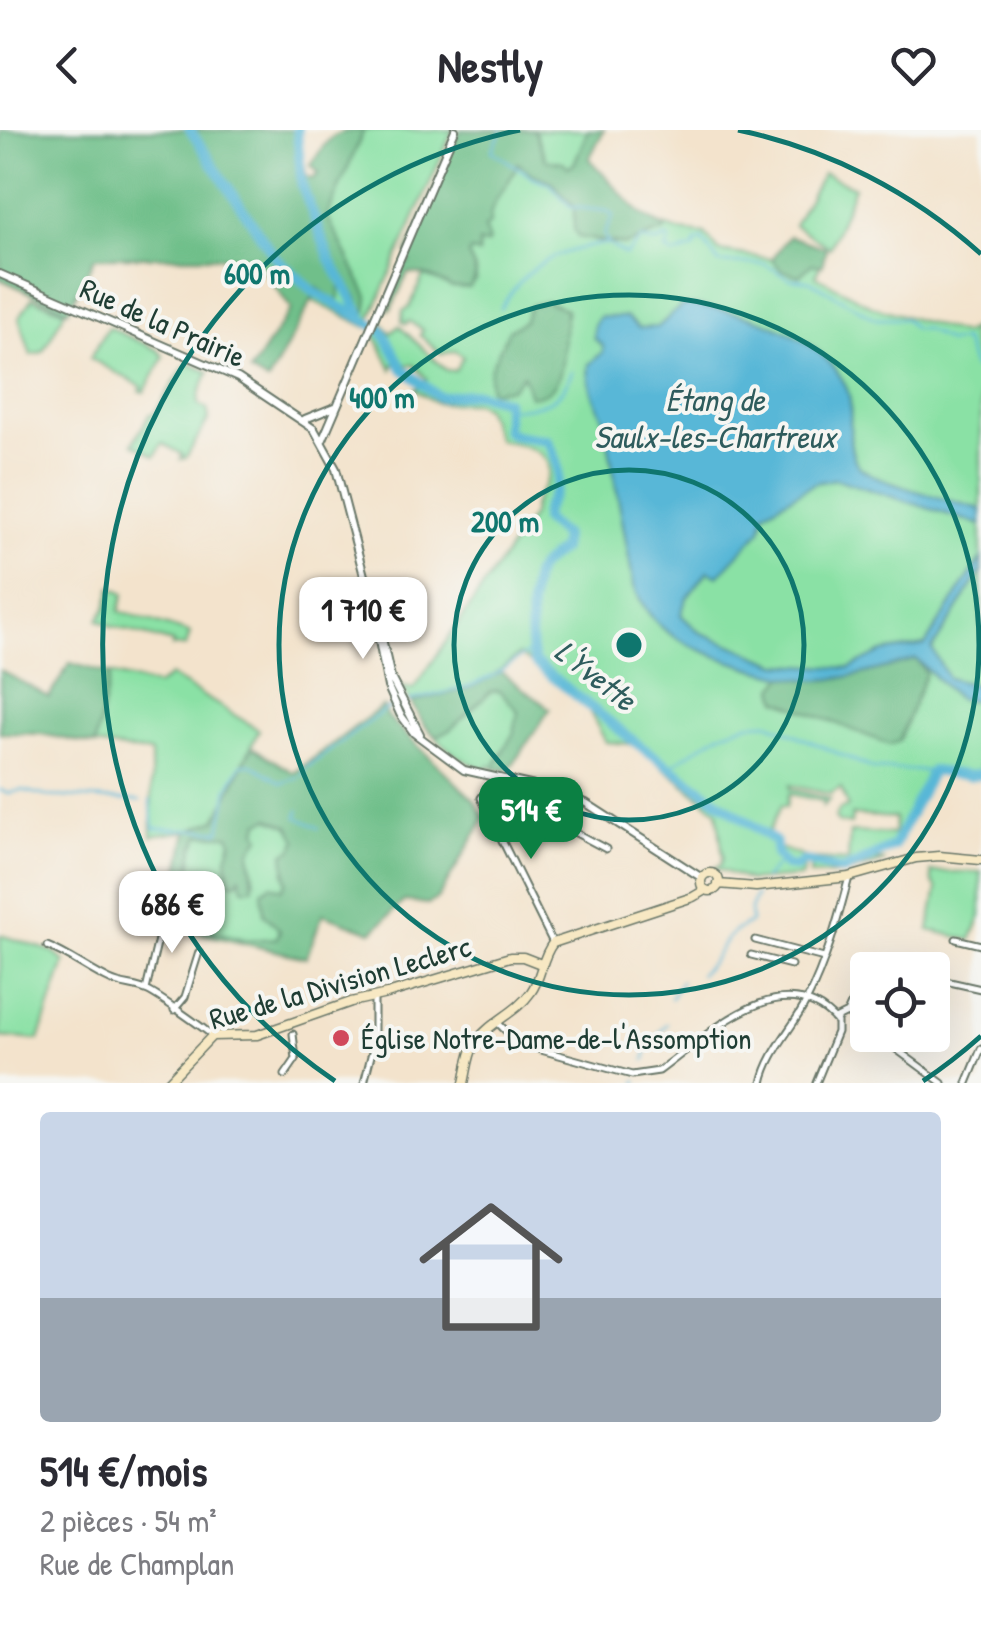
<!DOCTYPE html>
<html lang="fr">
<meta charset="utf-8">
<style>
body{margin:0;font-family:"Patrick Hand",sans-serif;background:#f2f2f3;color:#2b2b33;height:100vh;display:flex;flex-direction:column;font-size:38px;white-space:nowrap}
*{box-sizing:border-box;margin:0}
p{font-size:32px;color:#7c7c81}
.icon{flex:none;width:55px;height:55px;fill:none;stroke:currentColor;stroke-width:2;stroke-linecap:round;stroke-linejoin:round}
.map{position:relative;height:953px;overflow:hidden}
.drawer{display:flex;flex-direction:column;background:#fff;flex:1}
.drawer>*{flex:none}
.tools{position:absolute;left:850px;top:822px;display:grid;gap:20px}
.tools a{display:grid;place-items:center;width:100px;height:100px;border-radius:10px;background:#fff;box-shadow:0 10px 40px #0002;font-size:50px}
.price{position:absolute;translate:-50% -85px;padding:0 22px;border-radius:20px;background:#fff;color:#222;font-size:32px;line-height:65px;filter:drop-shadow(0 2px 5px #0008)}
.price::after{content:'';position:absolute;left:50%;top:60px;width:30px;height:22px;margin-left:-15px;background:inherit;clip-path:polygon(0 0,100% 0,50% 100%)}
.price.selected{background:#0b8043;color:#fff}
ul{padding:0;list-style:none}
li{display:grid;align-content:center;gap:20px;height:530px;padding:0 40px}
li+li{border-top:2px solid #e1e1e2}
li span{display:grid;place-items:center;height:310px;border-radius:10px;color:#555}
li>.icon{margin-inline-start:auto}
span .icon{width:180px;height:180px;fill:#fffc;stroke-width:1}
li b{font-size:42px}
header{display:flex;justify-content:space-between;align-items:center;height:130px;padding:0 40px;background:#fff;font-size:45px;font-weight:800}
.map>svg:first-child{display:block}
</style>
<header><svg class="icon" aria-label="back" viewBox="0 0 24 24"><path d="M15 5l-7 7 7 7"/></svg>Nestly<svg class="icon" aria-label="heart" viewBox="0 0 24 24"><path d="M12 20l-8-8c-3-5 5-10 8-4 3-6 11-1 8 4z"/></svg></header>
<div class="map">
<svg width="981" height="953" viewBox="0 0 981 953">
<rect width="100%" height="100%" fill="#f6f6f2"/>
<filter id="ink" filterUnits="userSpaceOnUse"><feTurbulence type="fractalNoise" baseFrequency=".01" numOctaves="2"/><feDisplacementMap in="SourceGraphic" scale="20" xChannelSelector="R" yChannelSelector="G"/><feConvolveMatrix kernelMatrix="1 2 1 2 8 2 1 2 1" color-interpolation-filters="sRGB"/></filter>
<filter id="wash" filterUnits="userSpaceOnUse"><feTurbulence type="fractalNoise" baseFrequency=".0048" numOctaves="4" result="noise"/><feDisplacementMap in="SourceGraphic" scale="40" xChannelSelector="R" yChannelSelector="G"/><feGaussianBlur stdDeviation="2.25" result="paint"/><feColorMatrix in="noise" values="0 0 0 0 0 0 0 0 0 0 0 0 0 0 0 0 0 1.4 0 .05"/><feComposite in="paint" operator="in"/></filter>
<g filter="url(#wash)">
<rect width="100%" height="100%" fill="#f3e3cc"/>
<path fill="#8ae1a5" stroke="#548f6c" stroke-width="2.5" d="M364,0H453L367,197L312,170L316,157L339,164L340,157L348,154C358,163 357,174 366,183L368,167L326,86Z
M534,0H588L574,34L568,37L546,30Z
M517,32C535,46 566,55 575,79C577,86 574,96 576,104L601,113L625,115L664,101L658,94L679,101L705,104L719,121L772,129L781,140L799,146L812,134H820L816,146L872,176L963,204L979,194L970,203L976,227L981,229V647L972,649L934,644L900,709L875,730L885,731L844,744L810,745L811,729L848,731L850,702L894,704L895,688L852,685L851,694L839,693L835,688L840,679L848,677L841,658L830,664L790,655V659L830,669L823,676V671L789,664L786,677L781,676L766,707L780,718L807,728L801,747L750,751L715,738L721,734L723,727L717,681L642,620L630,614L606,612L586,575L568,558L519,525L491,547L518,578L529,602L502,639L495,640L489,635L486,639C443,627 423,592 401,557L414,559L532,385C532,373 538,367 544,356C562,321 523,315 498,310L485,278L475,273H437L415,260L427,249L414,235L394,234L392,239L373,201L379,190L391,203L399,196L446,240L455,241L463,227L455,221L441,224L420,205L423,200L409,191L406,194L402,192L403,181L410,177L423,146L465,158L476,150V141L468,124L479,113H488C487,108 484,104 484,99C484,77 513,54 517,32Z
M823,43L854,57L830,118L794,95Z
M32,168L65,181L43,222L31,225L19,188Z
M108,197L158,220L164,227L144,262L140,261L142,257L90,228Z
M190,234L209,242L199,264L198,275L207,279L209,288L186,328L181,329L183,325L162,313L155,326L133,313L150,284H154L185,236Z
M112,457L124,464L119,481L190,503L186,516L172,517L173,513L111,496L98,490L106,478Z
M110,544L157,556L170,546L259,600L216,690L187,701L152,706L151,623L95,615Z
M269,688L289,696L297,710L284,742L287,752L283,759L277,809L248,810L233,806L198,798L184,785L194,717L200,705L229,704L232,711L227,728L243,752L255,751L250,722L259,693Z
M931,742H981V786L971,810L929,800L937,759L932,752Z
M0,805L52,821L65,832L39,910L0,907Z"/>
<path fill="#6fbf8a" stroke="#477e5f" stroke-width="2.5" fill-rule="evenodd" d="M0,0H298L306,46L313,49L319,43L311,35C329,8 331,0 364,0L327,86L368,167L366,183L356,182L358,169L348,155L340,157L338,173L316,157L312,170L268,252L250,242L291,179L254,127H95L68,180L0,149Z
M460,0H534L546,30L563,32L568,37L574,34L588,0H604L589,29L641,84L665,98L664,101L625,115L578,107L574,99V77L551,51L532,44L517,33C512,55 488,70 490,94L484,98L489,111L486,114L479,113V124L471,121L468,124C473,139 481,143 469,158L451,157L426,145L408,143L391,179L387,180C393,164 394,144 410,131L407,123Z
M789,106L826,118L822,136L812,134L799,146L781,140L772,129Z
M545,171L566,179C567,188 565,194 564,203C563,227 565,267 530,266L523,245L512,258L492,261L489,258L490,239L509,200L524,191L530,176Z
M916,529L926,543L899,611L890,615L778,570L775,558L784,546C830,551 871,541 916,529Z
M70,533L110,544L95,615L41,604L0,603V540L49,567Z
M501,542L550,579L509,640L496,639L495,635L514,602L518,581L500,561H491L449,601L436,607L424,595L411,572L467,559Z
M383,576L388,587L474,670L485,688L438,768L428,774L404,771L372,802L323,784L306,828L160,794L151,775L172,774L187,701L216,690L252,617L294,643ZM270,688L289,696L297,710L292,720L284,723L287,752L282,759L271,755L262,761L264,784L280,800L277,808L248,810L198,798L184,785L194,717L200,705H229L232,711L227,728L228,752H237L240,747L243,759L253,758L250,722L260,707L257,700L259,693Z"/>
<path fill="#59b7d7" stroke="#3c7a86" stroke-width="2.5" d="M682,175C736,177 824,203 847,259C856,281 843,314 858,335C871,352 957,372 981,379V395L836,349L815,353L765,382L761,400L718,446L708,441L686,469L681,485L699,502L778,534L849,538L882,522L925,515L981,428V442L932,519L948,548L981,557V571L958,569L916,529C884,538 851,549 818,550C778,550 696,524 665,500C650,488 641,474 634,456L604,289C595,271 586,254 589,234L603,222V216L594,208V195L599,187H626L639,198L658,197Z"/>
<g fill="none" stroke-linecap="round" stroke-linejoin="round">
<path stroke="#59b7d7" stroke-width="2.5" d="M502,0L492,21L532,47L549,53L571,77L607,81L613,86L604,105L609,115L626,125L641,109L654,113L667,108L670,110L666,120L674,125L694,118L696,112L702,110L719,133L764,134L791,149L810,151L876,189H905L914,199H925L948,212L964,211L973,237L981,243
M500,179C530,130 554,123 608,113
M507,279C538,277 561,275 572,241
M408,571L466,558L493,546L529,522
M669,637L721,603L748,594L768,593L874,639L932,641
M302,646L305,639L386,579L396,576
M0,660L9,663L22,660L46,666L140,671
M150,670L154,698L220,701L228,658L241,635L251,634L282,653L298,648
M299,681L297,687L319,698
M764,749L781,731
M700,844C726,822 716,808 751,792L750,779L756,765
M671,868L681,851
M645,930L647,919L667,894
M636,953L637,950"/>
<path stroke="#59b7d7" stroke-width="10" d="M190,0L275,127L314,162L382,200L403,239L439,267L476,263L506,271V300L513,305L547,310C556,325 561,342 556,359C551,374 544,372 544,390L564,406L562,419C554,425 544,432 538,440C529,452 528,519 535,533L640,616L776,712V724L786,736L796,737L803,731L843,741L894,716L932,641L971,646L981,644
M297,0L302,56L330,129L363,188"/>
</g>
</g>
<g filter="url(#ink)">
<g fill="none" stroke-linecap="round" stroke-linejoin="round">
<defs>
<path id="minor" d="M956,809L981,815
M755,810L824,828
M553,813L481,668L484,664L499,662L606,719
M47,816C70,825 88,840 110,850C122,856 136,855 148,861C157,865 210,902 212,906
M751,825L791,835
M932,848L981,859
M146,860L158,809L156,794
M174,880L185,867L199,822
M847,883L868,898
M835,889L847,883L868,836L875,834L899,840
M497,892L519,914L632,945L659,941C706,907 782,829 837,892V902L816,953
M877,905L942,953
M285,945L296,929L293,904
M364,953L374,914V867
M762,953C768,923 793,898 806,872C826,833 838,789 849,747
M967,953L981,919"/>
<path id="tertiary" d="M0,144L238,248L314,299L336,339L373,480L388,557L400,584L414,603L464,640L539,657L586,673L702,748
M305,289L335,277
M323,309L455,0
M379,495L391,548L420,604"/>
<path id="secondary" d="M701 752a9 9 0 1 1 18 0a9 9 0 1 1-18 0Z
M718,754L756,757L849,747L916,728L939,726L981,730
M167,953L212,906L257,905L351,872L387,864L510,827H523L541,834
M464,953C467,941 468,926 474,915C488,892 516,884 531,862C542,847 541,828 553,813L693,767L705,760"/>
</defs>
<use href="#minor" stroke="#697769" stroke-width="9"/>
<use href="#tertiary" stroke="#697769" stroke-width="10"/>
<use href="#secondary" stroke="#697769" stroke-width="11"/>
<use href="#minor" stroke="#fff" stroke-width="5"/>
<use href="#tertiary" stroke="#fff" stroke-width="6"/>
<use href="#secondary" stroke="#f7e8c3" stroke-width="8"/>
</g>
</g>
<g fill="none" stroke="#0f766e" stroke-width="5">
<circle cx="629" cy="515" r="175"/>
<circle cx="629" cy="515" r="350"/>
<path d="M981 906A526 526 0 0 1 923 951M335 951A526 526 0 0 1 520 0M738 0A526 526 0 0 1 981 124"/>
</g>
<circle fill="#d1495b" stroke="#f6f6f2" stroke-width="4" cx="341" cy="908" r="10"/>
<g text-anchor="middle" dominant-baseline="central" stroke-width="8" stroke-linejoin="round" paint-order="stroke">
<g font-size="30" fill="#1f3d34" stroke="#f6f6f2">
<text transform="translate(163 192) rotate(24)">Rue de la Prairie</text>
<text transform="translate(340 852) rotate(-16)">Rue de la Division Leclerc</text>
</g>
<g font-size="30" fill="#1f3d34" stroke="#f6f6f2" text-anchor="start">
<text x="361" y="908">Église Notre-Dame-de-l'Assomption</text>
</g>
<g font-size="32" font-style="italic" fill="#2e5c5d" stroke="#f6f6f2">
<text x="715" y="269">Étang de<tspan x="715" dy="37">Saulx-les-Chartreux</tspan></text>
<text transform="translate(596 545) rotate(38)">L'Yvette</text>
</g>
</g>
<circle cx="629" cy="515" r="15" fill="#0f766e" stroke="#f6f6f2" stroke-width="5"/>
<g font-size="30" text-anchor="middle" font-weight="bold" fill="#0f766e" stroke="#f6f6f2" stroke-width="8" stroke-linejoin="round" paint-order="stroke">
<text x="257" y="154">600 m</text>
<text x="382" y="278">400 m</text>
<text x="505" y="402">200 m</text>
</g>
</svg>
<div class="tools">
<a><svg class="icon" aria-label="locate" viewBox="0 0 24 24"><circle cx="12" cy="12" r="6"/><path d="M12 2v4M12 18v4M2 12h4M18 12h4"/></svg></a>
</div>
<b class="price" style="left:363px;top:532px">1 710 €</b>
<b class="price selected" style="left:531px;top:732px">514 €</b>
<b class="price" style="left:172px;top:826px">686 €</b>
</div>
<section class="drawer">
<ul>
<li><span style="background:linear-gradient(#c9d6e8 60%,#9aa5b1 0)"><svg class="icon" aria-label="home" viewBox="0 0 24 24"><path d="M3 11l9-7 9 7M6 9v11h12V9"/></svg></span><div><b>514 €/mois</b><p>2 pièces · 54 m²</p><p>Rue de Champlan</p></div></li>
</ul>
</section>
